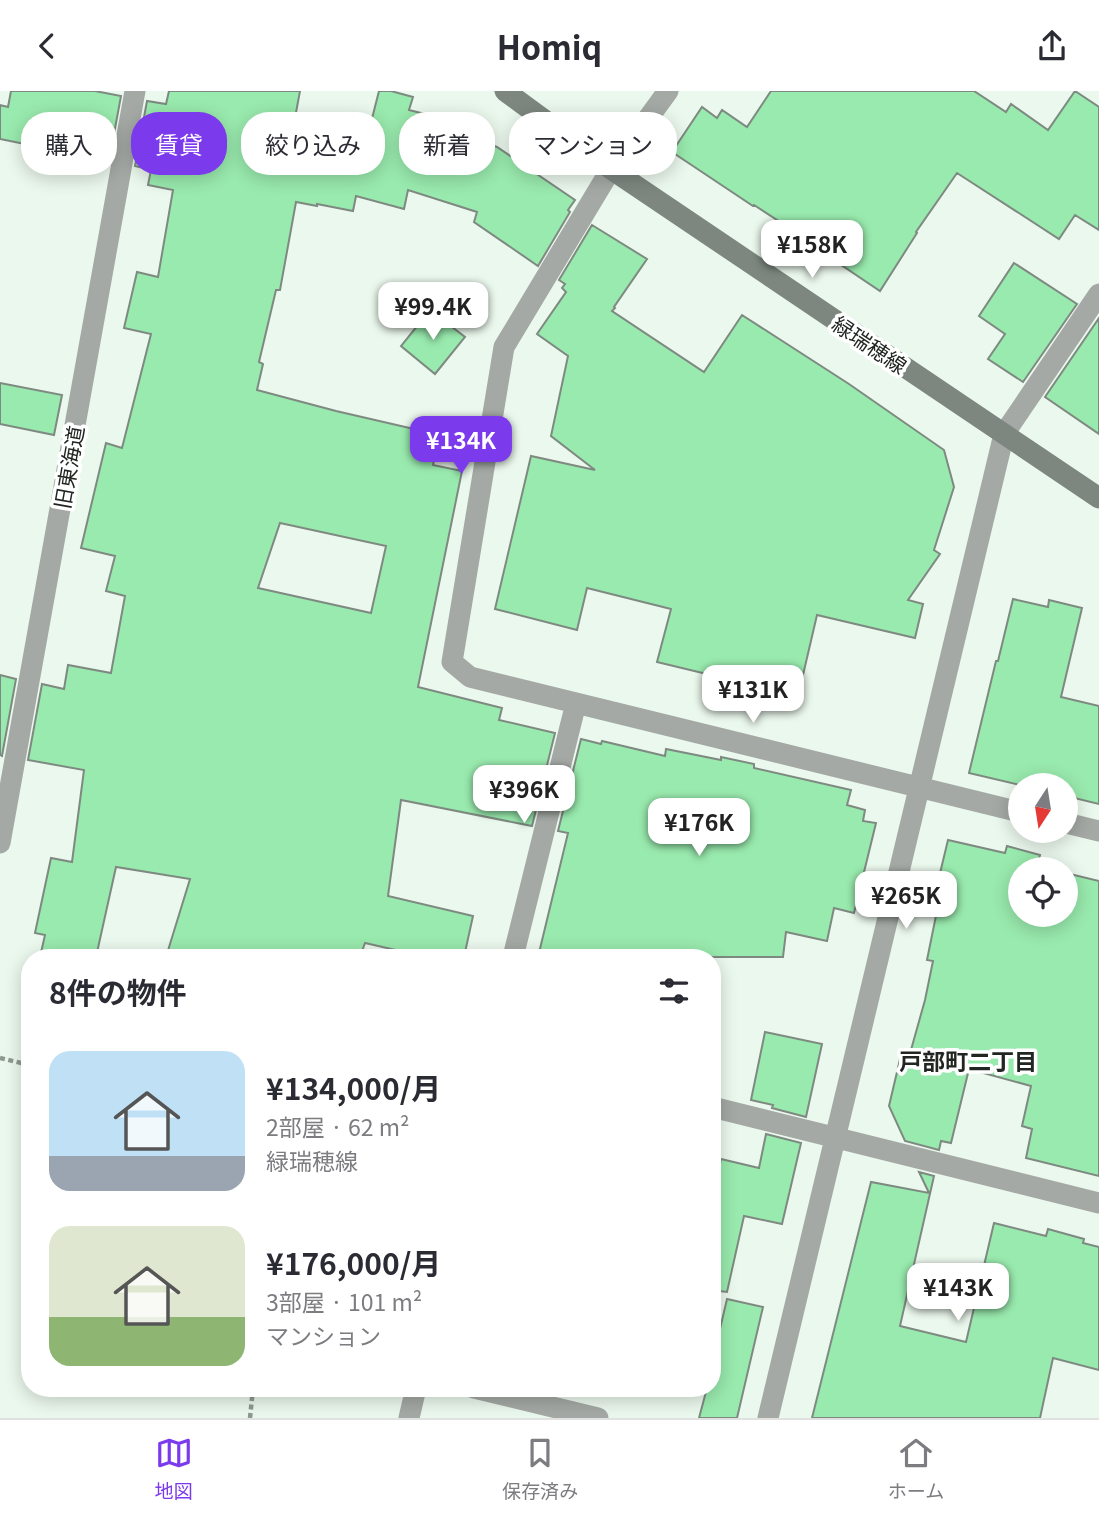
<!DOCTYPE html>
<html lang="ja">
<meta charset="utf-8">
<style>
body{margin:0;font-family:Georgia,"Noto Sans JP",serif;background:#f2f2f3;color:#2b2b33;height:100vh;display:flex;flex-direction:column;font-size:26px;white-space:nowrap}
*{box-sizing:border-box;margin:0}
p{font-size:23px;color:#7c7c81}
.icon{flex:none;width:38px;height:38px;fill:none;stroke:currentColor;stroke-width:2;stroke-linecap:round;stroke-linejoin:round}
.map{position:relative;flex:1;overflow:hidden}
.details{position:absolute;left:21px;top:858px;width:700px;height:448px;display:flex;flex-direction:column;background:#fff;border-radius:28px;box-shadow:0 4px 18px #0003}
.details>*{flex:none}
.guide{position:absolute;left:21px;top:21px;width:700px;height:63px;display:flex;gap:14px}
.needle{width:46px;rotate:192deg}
.fabs{position:absolute;left:1008px;top:682px;display:grid;gap:14px}
.fabs a{display:grid;place-items:center;width:70px;height:70px;border-radius:50%;background:#fff;box-shadow:0 4px 18px #0003;font-size:35px}
.price{position:absolute;translate:-50% -60px;padding:0 16px;border-radius:14px;background:#fff;color:#222;font-size:23px;line-height:46px;filter:drop-shadow(0 2px 4px #0008)}
.price::after{content:'';position:absolute;left:50%;top:42px;width:21px;height:16px;margin-left:-10px;background:inherit;clip-path:polygon(0 0,100% 0,50% 100%)}
.price.current{background:#7c3aed;color:#fff}
ul{padding:0;list-style:none}
li{display:flex;align-items:center;gap:21px;height:175px;padding:0 28px}
li span{display:grid;place-items:center;flex:none;width:196px;height:140px;border-radius:21px;color:#555}
li>.icon{margin-inline-start:auto}
span .icon{width:84px;height:84px;fill:#fffc;stroke-width:1}
li b{font-size:30px}
h2{display:flex;justify-content:space-between;align-items:center;height:84px;padding:0 28px;font-size:30px}
.tag{padding:0 24px;border-radius:28px;background:#fff;box-shadow:0 4px 18px #0003;font-size:24px;line-height:63px}
.tag.current{background:#7c3aed;color:#fff}
header{display:flex;justify-content:space-between;align-items:center;height:91px;padding:0 28px;background:#fff;font-size:32px;font-weight:700}
.menu{display:flex;justify-content:space-around;align-items:center;height:98px;border-top:2px solid #e1e1e2;background:#fff;font-size:19px;color:#7c7c81}
.menu a{display:grid;justify-items:center;gap:4px}
.menu .current{color:#7c3aed}
.map>svg:first-child{display:block}
</style>
<header><svg class="icon" aria-label="back" viewBox="0 0 24 24"><path d="M15 5l-7 7 7 7"/></svg>Homiq<svg class="icon" aria-label="share" viewBox="0 0 24 24"><path d="M12 15V3M7 8l5-5 5 5M5 13v7h14v-7"/></svg></header>
<div class="map">
<svg width="1099" height="1327" viewBox="0 0 1099 1327">
<rect width="100%" height="100%" fill="#ebf8ed"/>
<path fill="#99eaae" stroke="#7e8a81" stroke-width="2" fill-rule="evenodd" d="M11,0H95L121,5L109,70L0,48V14L8,16Z
M169,0H300L292,43L364,59L379,0H391L413,6L409,19L425,23L423,31L497,56L575,109L568,119L570,121L538,175L474,131L477,121L408,99L404,118L356,105L353,120L317,113V115L296,111L280,199H276L259,271L263,273L257,299L336,320L440,344L433,374L462,380L418,596L502,617L499,629L555,642L532,735L401,709L388,805L473,825L464,866H426L365,852L360,866H166L190,788L116,776L96,866H40L45,844L35,842L51,767L72,771L84,679L28,669L42,593L64,598L68,574L111,582L125,505L106,500L115,465L81,457L106,352L122,357L151,243L124,237L137,181L158,186L173,99L148,94L151,79L135,75L147,10L166,13ZM280,432L386,455L371,522L258,497Z
M771,0H974L1006,21L1011,13L1048,39L1075,0L1099,16V139L1075,124L1059,148L957,82L916,141L917,142L880,200L813,155L814,153L754,114L753,115L672,61L702,16L717,27L722,19L747,36Z
M592,134L647,168L614,216L615,217L612,220L704,281L742,224L849,293L944,359L954,396L934,459L940,463L908,509L923,513L915,547L817,524L796,614L741,601L742,598L713,591L715,585L657,571L671,518L587,497L577,539L495,518L531,365L595,379L551,345L568,265L537,243L566,201L562,197L565,193L559,189Z
M1014,172L1077,213L1023,291L988,268L1005,243L979,225Z
M430,219L465,246L435,283L401,255Z
M1099,227V343L1045,306Z
M0,292L62,304L54,344L0,333Z
M1013,508L1048,516L1049,509L1082,517L1061,606L1099,615V713L1066,705V695H1024L969,682L996,570H998Z
M0,584L16,588L2,665L0,664Z
M581,648L601,653L602,650L665,665L666,658L721,669V666L754,673V677L851,699L847,714L865,719L863,730L876,732L854,822L834,817L827,850L786,841L783,866H538L568,742L558,740Z
M948,749L1005,762L1007,755L1040,764L1037,775L1052,779H1020V824H1066V782L1099,790V1085L1026,1067L1032,1038L1022,1035L1031,995L969,978L951,1052L941,1050L939,1059L905,1050L889,1015L901,964L909,966L925,909L933,870L927,869L940,805L935,803Z
M765,941L822,953L806,1026L772,1017L773,1014L751,1009Z
M766,1043L801,1052L782,1133L744,1125L727,1201L712,1199V1106L721,1068L759,1077Z
M919,1081L934,1085L900,1235L966,1251L994,1132L1046,1145L1048,1138L1084,1148L1083,1152L1099,1156V1279L1053,1267L1040,1327H812L871,1091L929,1102Z
M727,1208L763,1216L737,1327H699L707,1297H712V1272Z"/>
<g fill="none" stroke-linecap="round" stroke-linejoin="round">
<path stroke="#8f9890" stroke-width="4.5" stroke-dasharray="5 3.5" stroke-linecap="butt" d="M0,967L30,974
M250,1327L253,1297"/>
<path stroke="#a4a9a5" stroke-width="21" d="M668,0L611,78L504,256L452,571L470,586L1020,721
M1066,732L1099,740
M0,752L135,0
M513,866L576,612
M712,1016L1099,1112
M474,1297L598,1327
M409,1327L416,1297
M768,1327L1004,343L1099,203"/>
<path stroke="#7d867f" stroke-width="21" d="M505,0L611,78L1099,407"/>
</g>
<g text-anchor="middle" dominant-baseline="central" stroke-width="7" stroke-linejoin="round" paint-order="stroke">
<g font-size="21" fill="#212622" stroke="#fff">
<text transform="translate(870 253) rotate(34)">緑瑞穂線</text>
<text transform="translate(68 376) rotate(-80)">旧東海道</text>
</g>
<g font-size="23" font-weight="bold" fill="#212622" stroke="#fff">
<text x="968" y="969">戸部町二丁目</text>
</g>
</g>
</svg>
<div class="fabs">
<a><svg class="needle" viewBox="-14 -14 28 28"><path d="M0-13l5 13h-10z" fill="#e53935"/><path d="M0 13l5-13h-10z" fill="#7c7c81"/></svg></a>
<a><svg class="icon" aria-label="locate" viewBox="0 0 24 24"><circle cx="12" cy="12" r="6"/><path d="M12 2v4M12 18v4M2 12h4M18 12h4"/></svg></a>
</div>
<b class="price" style="left:812px;top:189px">¥158K</b>
<b class="price" style="left:433px;top:251px">¥99.4K</b>
<b class="price current" style="left:461px;top:385px">¥134K</b>
<b class="price" style="left:753px;top:634px">¥131K</b>
<b class="price" style="left:524px;top:734px">¥396K</b>
<b class="price" style="left:699px;top:767px">¥176K</b>
<b class="price" style="left:906px;top:840px">¥265K</b>
<b class="price" style="left:958px;top:1232px">¥143K</b>
<div class="guide">
<a class="tag">購入</a>
<a class="tag current">賃貸</a>
<a class="tag">絞り込み</a>
<a class="tag">新着</a>
<a class="tag">マンション</a>
</div>
<section class="details">
<h2>8件の物件<svg class="icon" aria-label="filters" viewBox="0 0 24 24"><path d="M4 7h16M4 17h16"/><circle cx="9" cy="7" r="2"/><circle cx="15" cy="17" r="2"/></svg></h2>
<ul>
<li><span style="background:linear-gradient(#bfe0f5 75%,#9aa5b1 0)"><svg class="icon" aria-label="home" viewBox="0 0 24 24"><path d="M3 11l9-7 9 7M6 9v11h12V9"/></svg></span><div><b>¥134,000/月</b><p>2部屋 · 62 m²</p><p>緑瑞穂線</p></div></li>
<li><span style="background:linear-gradient(#dfe7d0 65%,#8fb573 0)"><svg class="icon" aria-label="home" viewBox="0 0 24 24"><path d="M3 11l9-7 9 7M6 9v11h12V9"/></svg></span><div><b>¥176,000/月</b><p>3部屋 · 101 m²</p><p>マンション</p></div></li>
</ul>
</section>
</div>
<nav class="menu">
<a class="current"><svg class="icon" aria-label="map" viewBox="0 0 24 24"><path d="M3 6l6-2 6 2 6-2v14l-6 2-6-2-6 2zM9 4v14M15 6v14"/></svg>地図</a>
<a><svg class="icon" aria-label="saved" viewBox="0 0 24 24"><path d="M7 4h10v16l-5-4-5 4z"/></svg>保存済み</a>
<a><svg class="icon" aria-label="home" viewBox="0 0 24 24"><path d="M3 11l9-7 9 7M6 9v11h12V9"/></svg>ホーム</a>
</nav>
